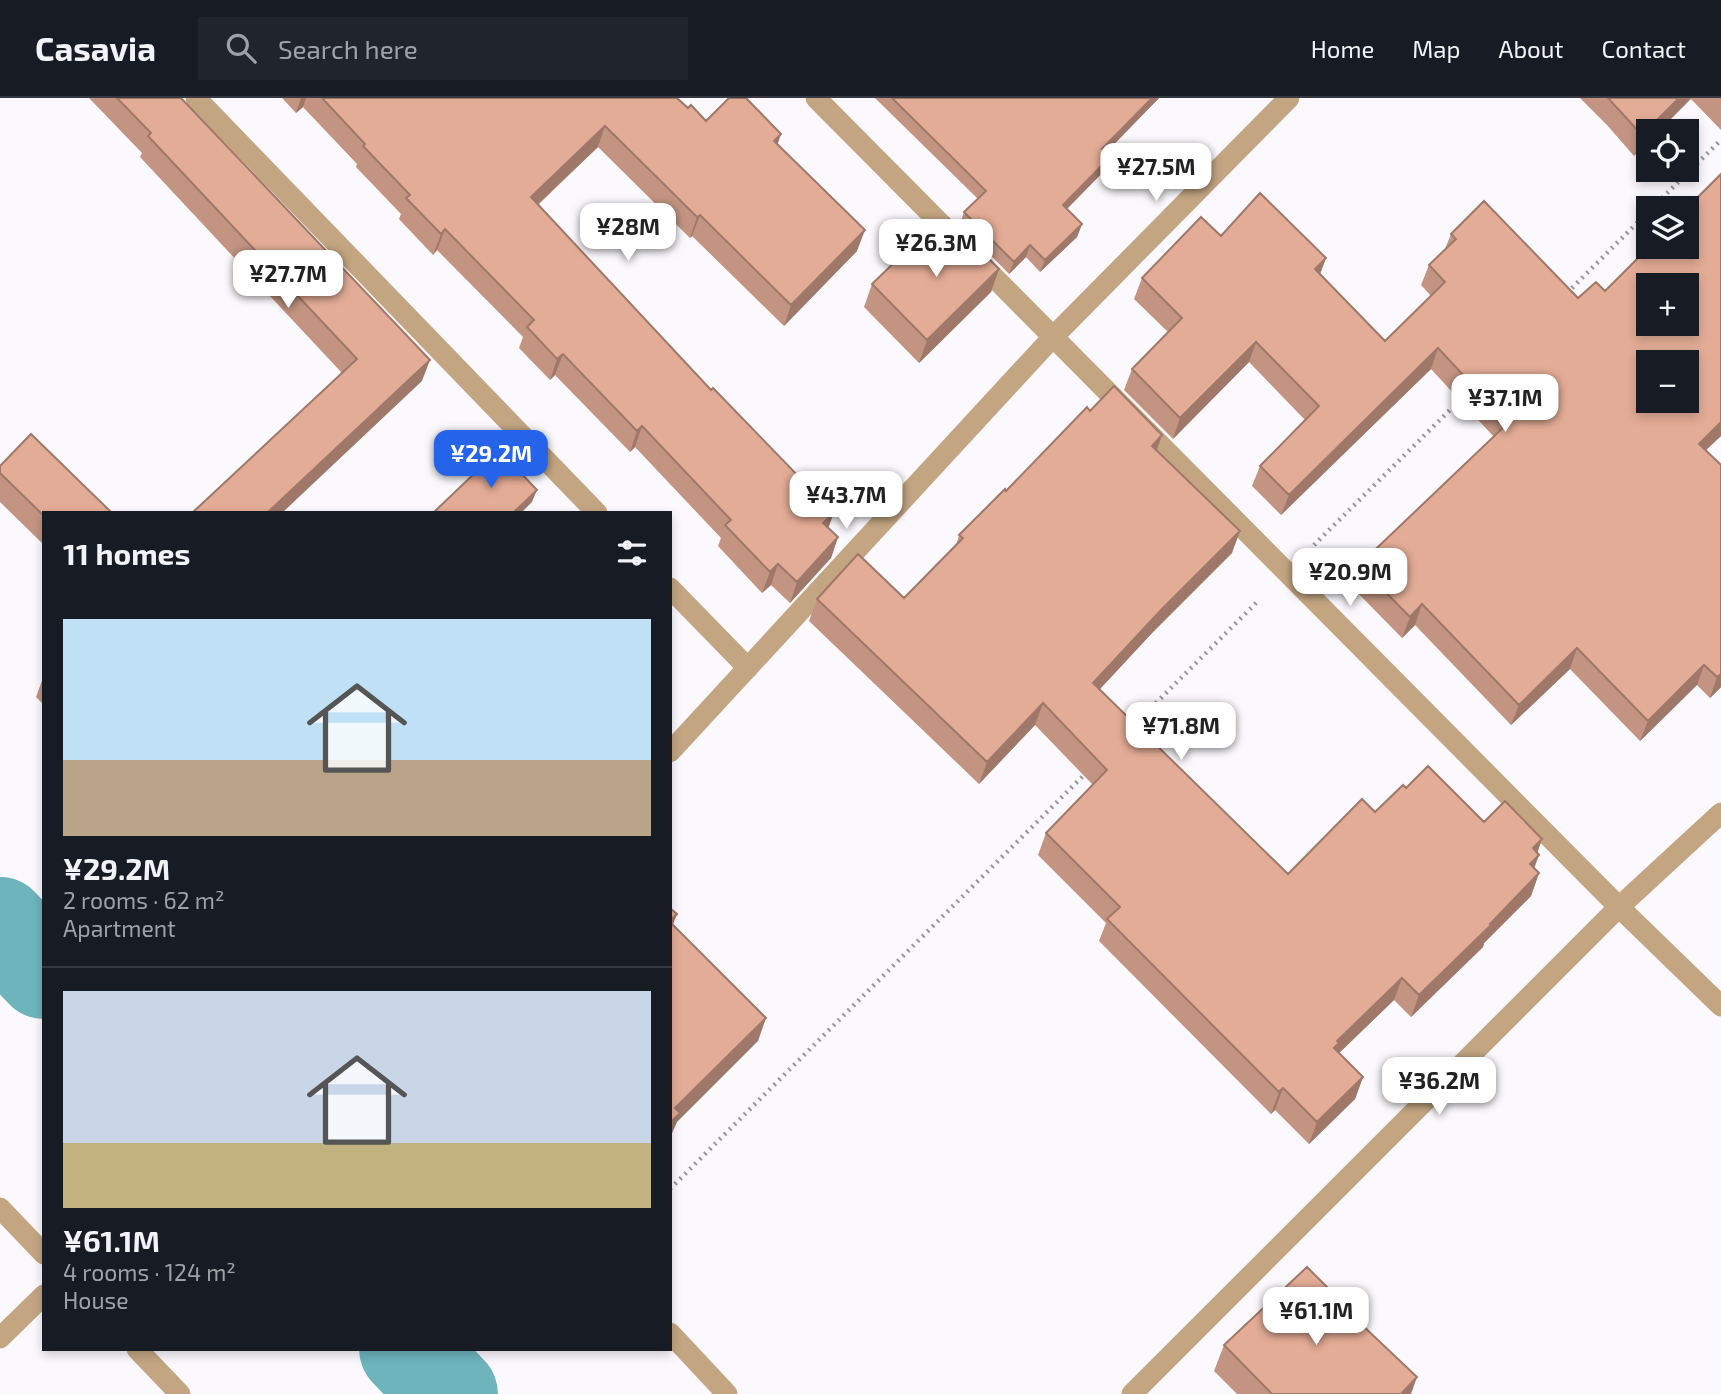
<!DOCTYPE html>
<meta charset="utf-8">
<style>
body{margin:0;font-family:"Exo 2",sans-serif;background:#20242c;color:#f1f3f6;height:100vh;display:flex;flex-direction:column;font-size:26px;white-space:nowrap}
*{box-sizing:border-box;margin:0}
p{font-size:23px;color:#9ea1a6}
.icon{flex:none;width:38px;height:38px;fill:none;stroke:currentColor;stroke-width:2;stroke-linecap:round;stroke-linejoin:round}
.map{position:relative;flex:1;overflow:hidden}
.side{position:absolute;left:42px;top:413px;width:630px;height:840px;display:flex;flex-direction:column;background:#171b24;border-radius:0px;box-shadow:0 4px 10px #0003}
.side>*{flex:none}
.controls{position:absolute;left:1636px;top:21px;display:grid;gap:14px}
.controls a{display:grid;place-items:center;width:63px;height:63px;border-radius:0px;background:#171b24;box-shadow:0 4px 10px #0003;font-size:35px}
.price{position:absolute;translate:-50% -60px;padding:0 16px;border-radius:14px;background:#fff;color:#222;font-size:23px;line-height:46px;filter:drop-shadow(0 2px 4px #0008)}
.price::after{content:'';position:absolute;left:50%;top:42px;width:21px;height:16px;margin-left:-10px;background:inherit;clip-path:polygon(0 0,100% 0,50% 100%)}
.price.active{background:#2563eb;color:#fff}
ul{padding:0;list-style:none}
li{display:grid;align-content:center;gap:14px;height:371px;padding:0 21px}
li+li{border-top:2px solid #363941}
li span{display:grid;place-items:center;height:217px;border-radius:0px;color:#555}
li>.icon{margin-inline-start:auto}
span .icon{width:126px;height:126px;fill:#fffc;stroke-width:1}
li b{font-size:30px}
h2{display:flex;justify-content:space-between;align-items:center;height:84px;padding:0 21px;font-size:30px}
header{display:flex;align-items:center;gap:42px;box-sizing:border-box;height:98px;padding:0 35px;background:#171b24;border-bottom:2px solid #363941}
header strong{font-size:33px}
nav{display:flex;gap:38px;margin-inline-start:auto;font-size:24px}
.search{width:490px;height:63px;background:#20242c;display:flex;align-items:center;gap:18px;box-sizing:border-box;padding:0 24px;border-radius:0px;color:#9ea1a6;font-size:26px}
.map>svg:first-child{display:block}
</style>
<header>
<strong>Casavia</strong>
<div class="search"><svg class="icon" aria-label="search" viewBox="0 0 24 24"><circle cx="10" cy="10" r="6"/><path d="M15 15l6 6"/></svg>Search here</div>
<nav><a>Home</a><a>Map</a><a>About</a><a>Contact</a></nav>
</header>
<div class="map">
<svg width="1721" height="1296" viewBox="0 0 1721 1296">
<rect width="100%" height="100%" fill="#fbf9fd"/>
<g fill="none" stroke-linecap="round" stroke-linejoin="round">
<path stroke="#6eb4bd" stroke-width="96" d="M0,827L44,873
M407,1251L450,1296"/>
<path stroke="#99959b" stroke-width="4.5" stroke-dasharray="2 5" stroke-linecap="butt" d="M1652,110L1721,42
M1567,195L1648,114
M1314,447L1462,300
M1131,630L1259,502
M670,1091L1088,673"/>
<path stroke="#c3a582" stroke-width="21" d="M196,0L597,415
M816,0L1619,809L1721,908
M670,490L748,570
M670,654L1052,240L1289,0
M0,1110L44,1156
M670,1235L727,1296
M0,1240L44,1197
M137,1251L180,1296
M1132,1296L1619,809L1721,715"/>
</g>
<path fill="#c39481" d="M89,0H181L422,283L342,275L140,59L142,55Z
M282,0H677L688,10L706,23L778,46L857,153L784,228L692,138L690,140L598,49L538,107L828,430L838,439L831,460L790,505L771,487L762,495L718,448L721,440L635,349L630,354L555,277L550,282L519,250L523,239L437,152L433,157L399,121L401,116L356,69L357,66L303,9L296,15Z
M875,0H1159L1106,54V71L1067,111L1082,126L1077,139L1040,174L1026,159L1009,176L960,126L964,114L978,101Z
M1580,0H1721V32L1691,1L1659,33H1648L1634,58L1607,27Z
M1721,76V338L1706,352L1721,367V589L1710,600L1697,587L1640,643L1570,571L1511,627L1415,527L1402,540L1351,488L1359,467L1494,339L1431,271L1281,417L1252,388L1260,368L1305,322L1249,264L1173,341L1124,292L1132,271L1168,234L1134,201L1142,180L1221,138L1326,160L1320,176L1385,243L1431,198L1421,187L1429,167L1445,151L1451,136L1578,200L1605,193Z
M907,162L999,171L991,194L919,265L864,209L872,186Z
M1090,313L1162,337L1157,352L1232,455L1153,534L1100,591L1288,776L1375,714L1406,690L1484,724L1542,741L1537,755L1534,770L1539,775L1531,798L1484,845L1483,849L1411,919L1394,902L1339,955L1363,979L1355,1001L1309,1046L1275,1012L1271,1016L1099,843L1106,825L1038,757L1046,735L1093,687L1035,627L979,686L809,523L817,501L904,500L956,448L959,437Z
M0,368L44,415V447L0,404Z
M44,577V607L36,599Z
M1343,1205L1342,1207L1411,1296H1237L1214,1273L1224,1247Z"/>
<path fill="#9f7869" d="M301,0H306L303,9L296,15Z
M1152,0H1159L1098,63L1102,51Z
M1679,0H1691L1659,33H1648V43L1634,58L1642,37Z
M605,28L598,49L523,120L531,99Z
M781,36L774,57V43Z
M1111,58L1106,71L1059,119L1063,107Z
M700,117L692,138L690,140L697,119Z
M1082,126L1077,139L1040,174L1045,162Z
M445,131L437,152L433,157L441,136Z
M865,132L857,153L784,228L791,207Z
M1030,147L1026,159L1009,176L1014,164Z
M1326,160L1318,181L1315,171Z
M999,171L991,194L919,265L927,242Z
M1256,244L1249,264L1173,341L1180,320Z
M1438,250L1431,271L1281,417L1289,397Z
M563,256L555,277L550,282L557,261Z
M430,262L422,283L282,415H267Z
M1721,324V338L1691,366L1699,346Z
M642,328L635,349L630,354L637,333Z
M1162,337L1154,359L1152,348Z
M537,392L532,404L521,415H513Z
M834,415L826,436L823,425Z
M1240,433L1232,455L1153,534L1085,607L1093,585L1161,512Z
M838,439L831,460L790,505L797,484Z
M778,466L771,487L762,495L770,474Z
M1422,506L1415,527L1402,540L1410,519Z
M1577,550L1570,571L1511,627L1519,607Z
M1704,567L1697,587L1640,643L1648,623Z
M1721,576V589L1710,600L1717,579Z
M1043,605L1035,627L979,686L987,664Z
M1542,741L1535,761L1539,757L1531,779L1522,788L1533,750Z
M1539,775L1531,798L1484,845L1483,849L1411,919L1419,897Z
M677,816L670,834V823Z
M1402,880L1394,902L1333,961L1326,972L1337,943Z
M766,920L758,943L677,1024L670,1040V1025L675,1010Z
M1363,979L1355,1001L1309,1046L1317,1024Z
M1283,990L1275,1012L1271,1016L1279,994Z
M1417,1279L1411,1296H1401Z"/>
<path fill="#e3ac96" stroke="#9f7869" stroke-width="2" fill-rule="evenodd" d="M117,0H181L430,262L267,415H192L357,261L148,38L151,35Z
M322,0H677L688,10L691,7L706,23L729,0H746L781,36L774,43L865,132L791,207L700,117L697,119L605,28L531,99L711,292L713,290L834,415L823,425L838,439L797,484L778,466L770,474L725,427L731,422L642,328L637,333L563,256L557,261L527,229L534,222L445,131L441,136L406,100L410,97L363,48L365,46Z
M892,0H1152L1102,51L1111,58L1063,107L1082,126L1045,162L1030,147L1014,164L964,114L986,93Z
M1608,0H1679L1642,37Z
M1721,76V324L1699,346L1721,367V576L1717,579L1704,567L1648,623L1577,550L1519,607L1422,506L1410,519L1359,467L1508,325L1438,250L1289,397L1260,368L1319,308L1256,244L1180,320L1132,271L1182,220L1142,180L1201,119L1221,138L1260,95L1326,160L1315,171L1385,243L1445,184L1429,167L1456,141L1451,136L1484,103L1578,200L1596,184L1605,193L1649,149H1687V110ZM1648,187H1687V226H1648ZM1648,264H1687V303H1648Z
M949,121L999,171L927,242L872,186L902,157L907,162Z
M1114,288L1162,337L1152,348L1240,433L1161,512L1093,585L1288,776L1362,701L1375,714L1403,687L1406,690L1428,668L1484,724L1505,703L1542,741L1533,750L1539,757L1530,766L1539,775L1490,826L1491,827L1419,897L1402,880L1337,943L1339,945L1334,950L1363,979L1317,1024L1283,990L1279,994L1107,821L1120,809L1046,735L1107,672L1043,605L987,664L817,501L858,456L904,500L963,440L959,437L1005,391L1006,393L1087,309L1090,313Z
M31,336L112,415H44V418L0,375V368Z
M499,352L537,392L513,415H433Z
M670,810L677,816L670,823Z
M670,824L766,920L675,1010L680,1015L670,1025Z
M1307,1169L1343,1205L1341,1207L1417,1279L1401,1296H1272L1224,1247Z"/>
</svg>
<div class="controls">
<a><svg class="icon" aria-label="locate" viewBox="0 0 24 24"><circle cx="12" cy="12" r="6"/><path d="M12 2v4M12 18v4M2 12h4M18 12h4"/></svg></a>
<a><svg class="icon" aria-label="layers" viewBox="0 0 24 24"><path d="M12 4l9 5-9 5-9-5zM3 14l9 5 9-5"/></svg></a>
<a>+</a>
<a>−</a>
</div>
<b class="price" style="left:1156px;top:105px">¥27.5M</b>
<b class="price" style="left:628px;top:165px">¥28M</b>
<b class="price" style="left:936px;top:181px">¥26.3M</b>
<b class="price" style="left:288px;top:212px">¥27.7M</b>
<b class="price" style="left:1505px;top:336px">¥37.1M</b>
<b class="price active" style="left:491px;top:392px">¥29.2M</b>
<b class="price" style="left:846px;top:433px">¥43.7M</b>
<b class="price" style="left:1350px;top:510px">¥20.9M</b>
<b class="price" style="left:1181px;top:664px">¥71.8M</b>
<b class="price" style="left:1439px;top:1019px">¥36.2M</b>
<b class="price" style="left:1316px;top:1249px">¥61.1M</b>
<section class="side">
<h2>11 homes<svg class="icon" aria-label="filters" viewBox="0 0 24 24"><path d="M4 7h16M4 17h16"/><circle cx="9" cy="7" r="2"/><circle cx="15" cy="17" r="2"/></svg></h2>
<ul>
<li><span style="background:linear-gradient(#bfe0f5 65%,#b9a48a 0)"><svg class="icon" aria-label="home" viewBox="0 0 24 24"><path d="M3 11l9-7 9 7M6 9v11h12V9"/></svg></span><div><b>¥29.2M</b><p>2 rooms · 62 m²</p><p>Apartment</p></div></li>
<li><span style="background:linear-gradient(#c9d6e8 70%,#c2b280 0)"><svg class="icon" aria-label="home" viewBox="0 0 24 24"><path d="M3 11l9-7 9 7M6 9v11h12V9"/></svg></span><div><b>¥61.1M</b><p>4 rooms · 124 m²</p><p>House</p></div></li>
</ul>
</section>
</div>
